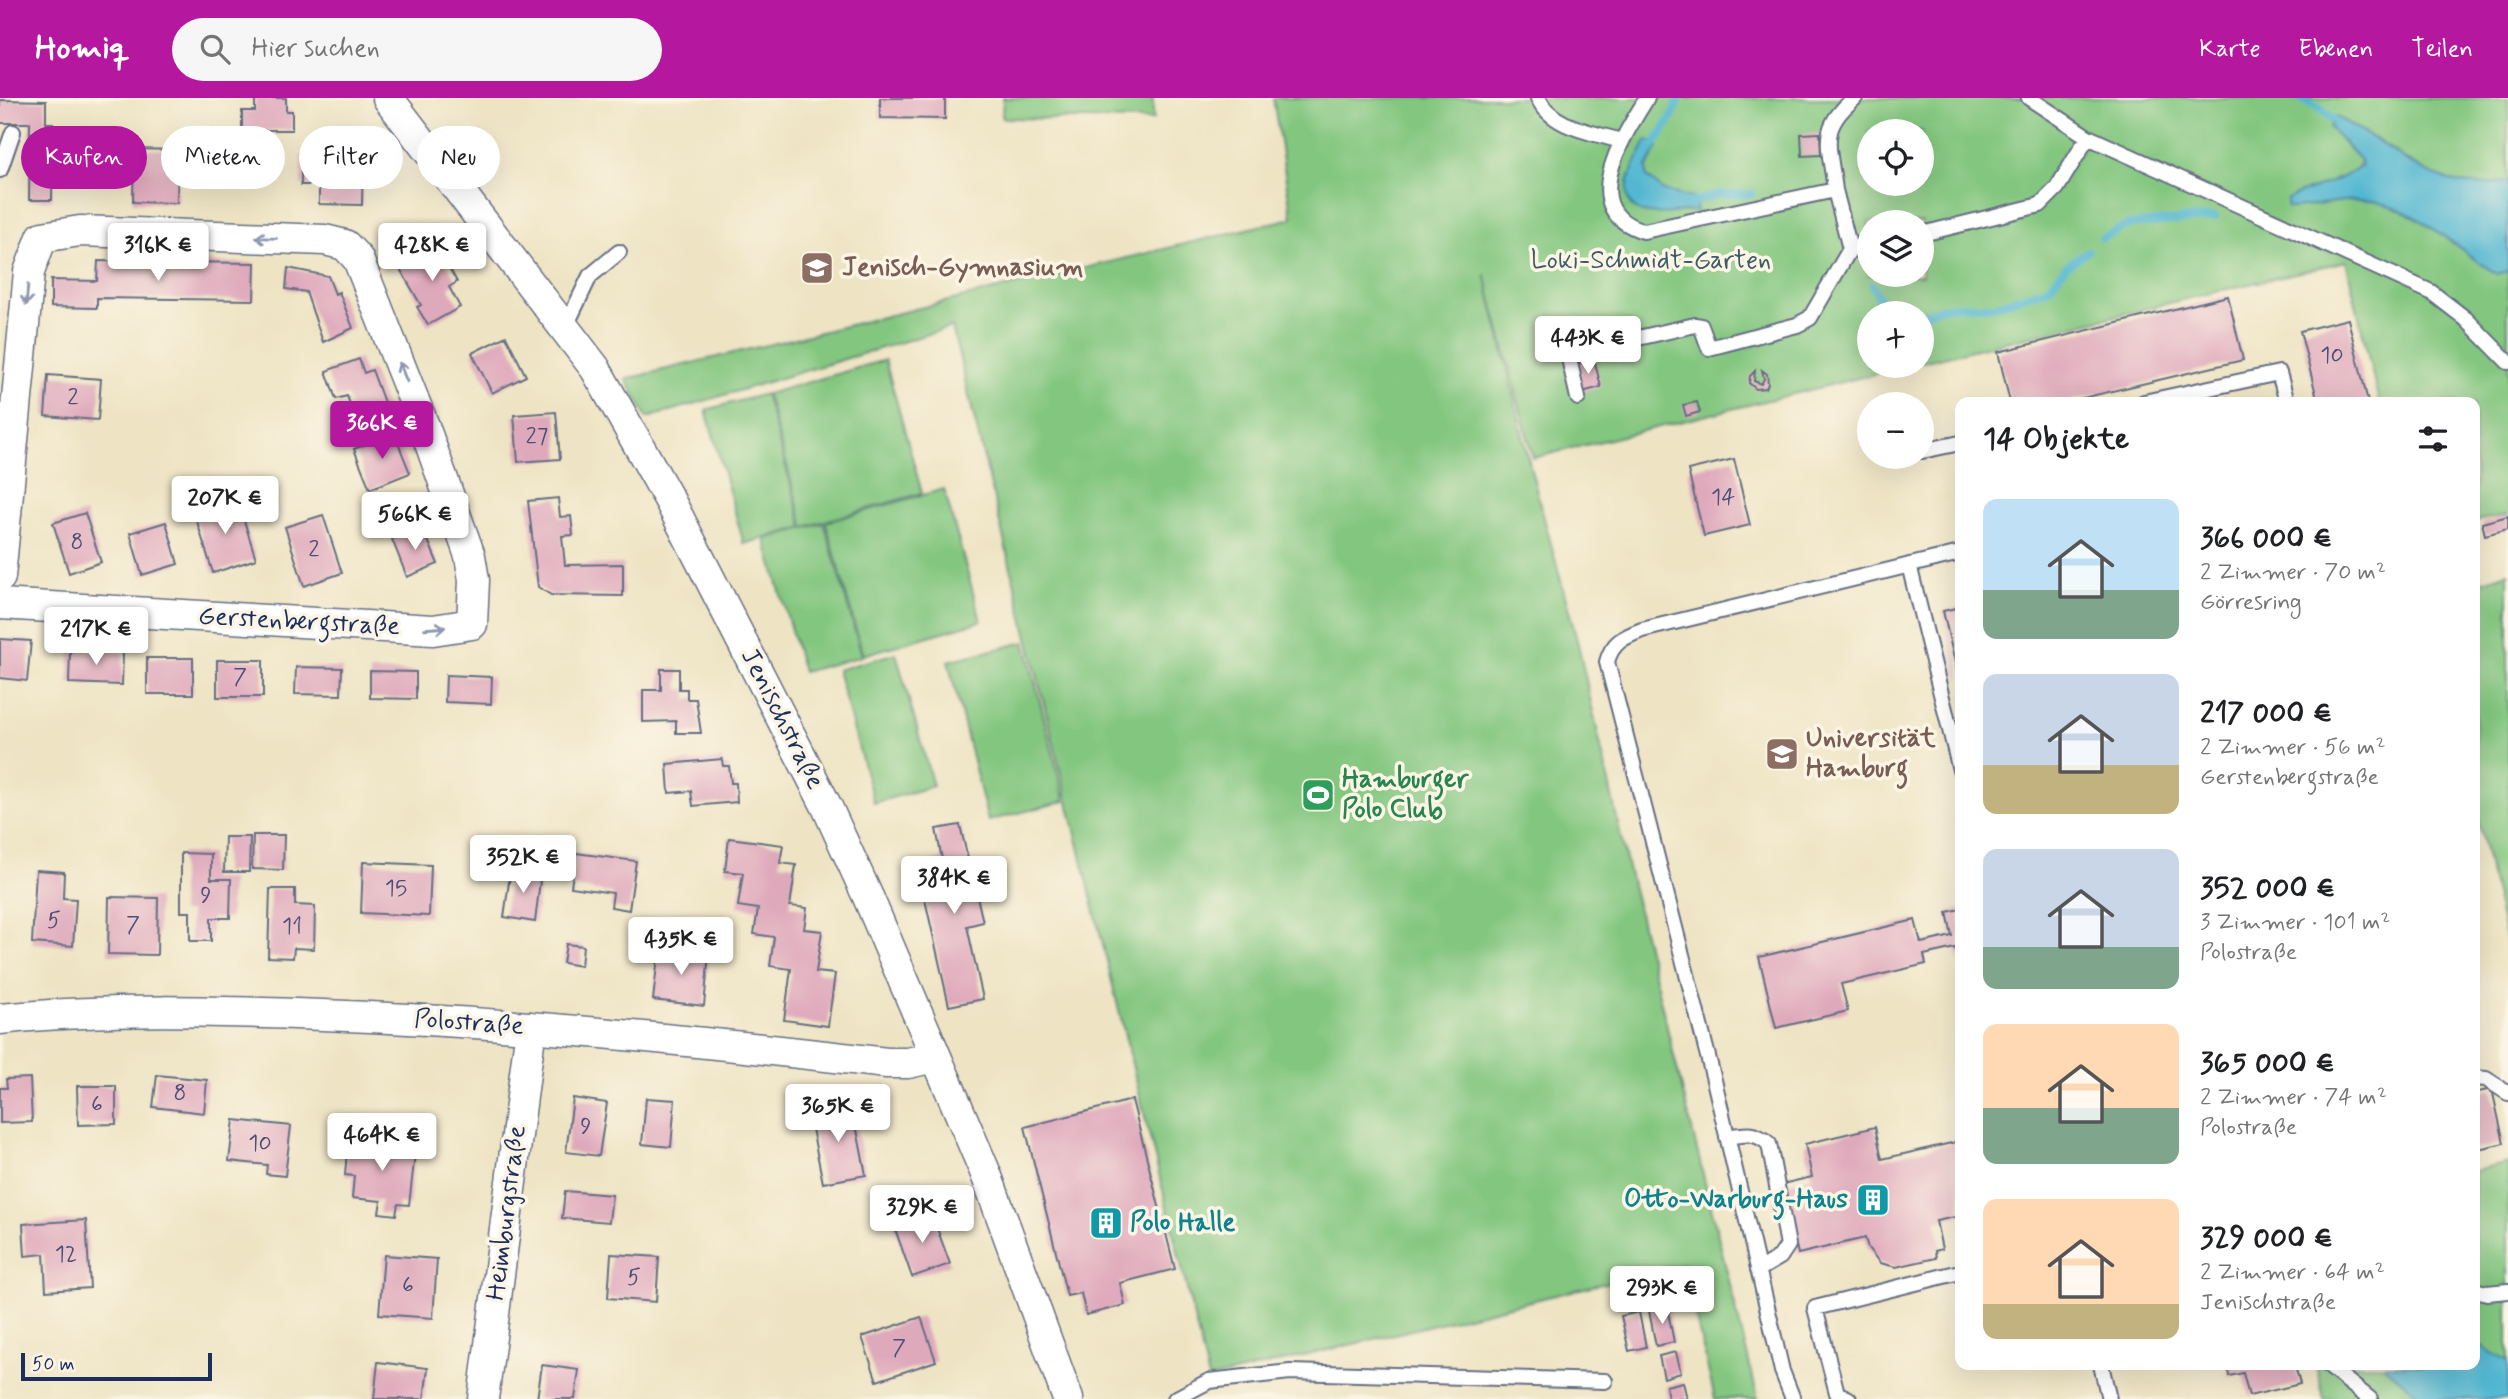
<!DOCTYPE html>
<html lang="de">
<meta charset="utf-8">
<style>
body{margin:0;font-family:Mynerve,sans-serif;background:#f6f6f6;color:#202124;height:100vh;display:flex;flex-direction:column;font-size:26px;white-space:nowrap}
*{box-sizing:border-box;margin:0}
p{font-size:23px;color:#757577}
.icon{flex:none;width:38px;height:38px;fill:none;stroke:currentColor;stroke-width:2;stroke-linecap:round;stroke-linejoin:round}
.map{position:relative;flex:1;overflow:hidden}
.panel{position:absolute;left:1955px;top:299px;width:525px;height:973px;display:flex;flex-direction:column;background:#fff;border-radius:14px;box-shadow:0 7px 28px #0002}
.panel>*{flex:none}
.hud{position:absolute;left:21px;top:28px;width:665px;height:63px;display:flex;gap:14px}
.tools{position:absolute;left:1857px;top:21px;display:grid;gap:14px}
.tools a{display:grid;place-items:center;width:77px;height:77px;border-radius:50%;background:#fff;box-shadow:0 7px 28px #0002;font-size:35px}
.scale{position:absolute;left:21px;bottom:18px;width:191px;box-sizing:border-box;padding-left:7px;border:4px solid #1b2f5e;border-top:0;font-size:19px;line-height:24px;white-space:nowrap;color:#1b2f5e;-webkit-text-stroke:5px #fcf5e5;paint-order:stroke}
.price{position:absolute;translate:-50% -60px;padding:0 16px;border-radius:7px;background:#fff;color:#222;font-size:23px;line-height:46px;filter:drop-shadow(0 2px 4px #0008)}
.price::after{content:'';position:absolute;left:50%;top:42px;width:21px;height:16px;margin-left:-10px;background:inherit;clip-path:polygon(0 0,100% 0,50% 100%)}
.price.on{background:#b5179e;color:#fff}
ul{padding:0;list-style:none}
li{display:flex;align-items:center;gap:21px;height:175px;padding:0 28px}
li span{display:grid;place-items:center;flex:none;width:196px;height:140px;border-radius:14px;color:#555}
li>.icon{margin-inline-start:auto}
span .icon{width:84px;height:84px;fill:#fffc;stroke-width:1}
li b{font-size:30px}
h2{display:flex;justify-content:space-between;align-items:center;height:84px;padding:0 28px;font-size:30px}
.tag{padding:0 24px;border-radius:32px;background:#fff;box-shadow:0 7px 28px #0002;font-size:24px;line-height:63px}
.tag.on{background:#b5179e;color:#fff}
header{display:flex;align-items:center;gap:42px;box-sizing:border-box;height:98px;padding:0 35px;background:#b5179e;color:#fff}
header strong{font-size:33px}
nav{display:flex;gap:38px;margin-inline-start:auto;font-size:24px}
.search{width:490px;height:63px;background:#f6f6f6;display:flex;align-items:center;gap:18px;box-sizing:border-box;padding:0 24px;border-radius:38px;color:#757577;font-size:26px}
.map>svg:first-child{display:block}
</style>
<header>
<strong>Homiq</strong>
<div class="search"><svg class="icon" aria-label="search" viewBox="0 0 24 24"><circle cx="10" cy="10" r="6"/><path d="M15 15l6 6"/></svg>Hier suchen</div>
<nav><a>Karte</a><a>Ebenen</a><a>Teilen</a></nav>
</header>
<div class="map">
<svg width="2508" height="1301" viewBox="0 0 2508 1301">
<rect width="100%" height="100%" fill="#fcf5e5"/>
<filter id="ink" filterUnits="userSpaceOnUse"><feTurbulence type="fractalNoise" baseFrequency=".0143" numOctaves="2"/><feDisplacementMap in="SourceGraphic" scale="14" xChannelSelector="R" yChannelSelector="G"/><feConvolveMatrix kernelMatrix="1 2 1 2 8 2 1 2 1" color-interpolation-filters="sRGB"/></filter>
<filter id="wash" filterUnits="userSpaceOnUse"><feTurbulence type="fractalNoise" baseFrequency=".00686" numOctaves="4" result="noise"/><feDisplacementMap in="SourceGraphic" scale="28" xChannelSelector="R" yChannelSelector="G"/><feGaussianBlur stdDeviation="1.57" result="paint"/><feColorMatrix in="noise" values="0 0 0 0 0 0 0 0 0 0 0 0 0 0 0 0 0 1.4 0 .05"/><feComposite in="paint" operator="in"/></filter>
<g filter="url(#wash)">
<rect width="100%" height="100%" fill="#eee4c4"/>
<path fill="#82c67f" stroke="#4e7a6e" stroke-width="2" fill-rule="evenodd" d="M1003,0H1153V22L1002,20Z
M1273,0H2508V83C2449,97 2421,71 2374,40L2342,44L2360,62L2357,73L2287,102L2288,110C2314,110 2338,100 2364,102C2415,106 2455,151 2497,176L2508,173V417L2475,423L2474,304H2379L2346,163L1922,264V215H1869V268H1907L1533,360L1485,176L1531,372L1578,546L1627,766L1758,1301H1715L1683,1166L1209,1281L952,229L647,320L626,281L1292,120ZM1869,33H1922V86H1869ZM1869,124H1922V177H1869Z
M885,262L922,395L804,429L767,296Z
M765,296L803,429L744,446L706,312Z
M944,391L981,523L863,557L826,424Z
M824,425L862,558L803,574L765,441Z
M2508,475V851L2475,710V486Z
M1025,544L1065,703L988,723L948,563Z
M896,555L933,688L874,705L837,572Z
M2508,1065V1264L2475,1245L2474,1073Z
M2316,1267H2382L2425,1301H2324Z"/>
<path fill="#53b7d1" stroke="#377398" stroke-width="2" d="M2336,19C2397,49 2434,100 2508,83V173L2497,176C2455,151 2413,104 2362,102C2336,101 2313,110 2288,110L2287,102L2293,98L2343,79L2361,69L2360,62L2329,29Z
M1647,42L1658,49L1647,69V79L1664,93L1693,100L1697,113C1680,113 1664,118 1647,115C1608,108 1637,61 1647,42Z
M2475,1245L2508,1264V1301H2425L2382,1267H2474Z"/>
<g fill="none" stroke-linecap="round" stroke-linejoin="round">
<path stroke="#53b7d1" stroke-width="8" d="M2299,0L2319,10L2338,27
M1649,55L1673,17L1679,0
M1684,104H1694L1720,96H1752
M2102,140L2128,127L2215,119
M1872,187L1888,215
M1922,216L1948,208H1994L2049,190L2065,169L2088,153"/>
</g>
<g id="blocks">
<path fill="#dfa9bc" d="M255,0H286V13H292V32H242V13H255Z
M880,0H945V21L880,20Z
M0,2L46,3V25H53L52,102H29L30,25H0Z
M1820,35L1821,57L1802,58L1801,36Z
M134,51L178,52L177,105L133,104Z
M301,57L363,59L362,107L319,106V87H301Z
M443,144L453,162L447,166L457,184L449,189L460,209L428,227L417,209L421,207L399,169Z
M98,163L255,165L254,202L97,200V210L51,209V182L97,183Z
M288,170L328,178L335,196L339,194L353,230L323,244L306,194L286,191Z
M2228,198L2243,262L2066,304H2010L1998,254Z
M2348,221L2368,304H2318L2300,233Z
M506,238L526,278L492,295L472,255Z
M359,261L364,275L372,272L386,310L356,322L347,298L336,301L326,273Z
M1594,261L1601,289L1582,294L1575,266Z
M1762,272L1767,276L1768,286L1766,290L1756,291L1749,285L1750,278L1755,273L1754,283L1761,286L1764,281Z
M48,277L101,281L98,322L45,318Z
M1697,304L1700,314L1686,318L1683,307Z
M556,314L560,361L518,364L514,317Z
M394,335L410,375L370,391L354,351Z
M1734,361L1750,427L1704,438L1688,372Z
M237,400L256,461L213,475L194,414Z
M558,400L560,419L571,418L573,437L562,438L565,467L623,466V498L551,497L538,489L528,403Z
M85,415L101,464L69,475L53,425Z
M323,417L342,475L304,488L285,429Z
M2508,418V431L2485,437L2482,425Z
M166,424L178,466L142,477L130,435Z
M422,428L438,466L407,479L392,441Z
M1960,509V581L1959,582L1943,513Z
M0,541L31,543L27,583L0,580Z
M70,552L123,554L122,587L69,585Z
M147,560H193V596H147Z
M217,562H263V599H217Z
M296,569L342,570L341,597L295,596Z
M661,571H679V591H687V601H696L701,635H676V623L643,624V592H661Z
M370,573L416,574V601L370,600Z
M446,577L492,579L491,606L445,604Z
M722,661L723,668H729L731,685H736L737,704L693,708L691,693L669,695L667,666Z
M960,727L983,824L967,828L983,901L949,908L922,788L929,786L925,765L942,761L936,731Z
M253,737H284L283,772L252,771Z
M225,739H250L249,774H224Z
M729,740L783,747L780,765L796,767L790,808L807,810L804,831L822,833L816,874L835,876L828,928L784,922L791,871L770,868L774,839L754,836L758,811L738,808L743,775L725,773Z
M181,755L211,756V781H231L230,820H211V843H190V814H181Z
M576,755L636,763L629,812L611,809L613,795L571,789Z
M363,764L431,767L429,818L361,815Z
M511,770L541,774L535,824L504,819Z
M36,772L64,774L63,800L76,801L73,848L32,845Z
M270,791H295V807L315,808L314,851L294,850L293,860L268,859Z
M109,799L158,800L157,857L108,856Z
M1960,811V866L1955,850L1924,857L1926,866L1841,886L1848,913L1776,930L1759,859L1915,822L1921,845L1952,838L1947,814Z
M566,846L583,848L581,868L563,865Z
M659,850L709,855L704,908L653,902Z
M157,977L207,982L204,1015L153,1009Z
M30,980L32,1024L0,1025V990H7L6,981Z
M77,988H116V1026L78,1027Z
M2492,991L2504,1045L2474,1052V995Z
M573,1000L607,1005L599,1058L566,1054Z
M646,1000L675,1002L671,1049L642,1046Z
M1132,1002L1175,1171L1120,1185L1125,1207L1086,1217L1081,1195L1067,1198L1025,1029Z
M852,1007L866,1077L823,1085L809,1016Z
M234,1022L291,1028L285,1078L266,1076L267,1067L229,1063Z
M1875,1029L1882,1061L1960,1043V1118L1936,1123L1942,1151L1935,1153L1936,1160L1896,1169L1880,1165L1868,1150L1865,1140L1798,1156L1782,1086L1812,1079L1805,1046Z
M359,1041L416,1047L409,1107L398,1106L396,1117L379,1115L381,1103L352,1100L354,1078L345,1077L347,1053L357,1055Z
M565,1093L612,1097L609,1124L562,1120Z
M931,1114L950,1166L912,1179L894,1128Z
M86,1122L90,1190L46,1193L44,1156L25,1158L23,1126Z
M611,1156L659,1159L656,1204L608,1200Z
M384,1157L437,1161L433,1220L379,1216Z
M1667,1209L1674,1244L1656,1248L1649,1213Z
M1639,1214L1646,1249L1629,1253L1621,1218Z
M921,1219L936,1263L877,1283L862,1239Z
M1676,1254L1681,1275L1664,1280L1659,1258Z
M378,1264L428,1270L424,1301H374Z
M542,1267L579,1272L575,1301H537Z
M2227,1267H2295L2300,1286L2249,1298L2243,1275L2229,1278Z
M1683,1284L1687,1301H1668L1666,1288Z"/>
</g>
</g>
<g filter="url(#ink)">
<use href="#blocks" fill-opacity="0" stroke="#656e82" stroke-width="2"/>
<g fill="none" stroke-linecap="round" stroke-linejoin="round">
<defs>
<path id="service" d="M1538,0C1552,30 1592,34 1621,43
M1647,0C1624,37 1574,113 1644,133L1835,92C1830,48 1817,31 1855,0
M2029,0L2088,39L2431,194L2466,221L2508,264
M0,72L13,34
M1835,92L1850,151
M1922,136L2040,107L2057,90L2088,39
M565,230L590,178L619,154
M1578,300L1568,256L1695,227L1701,228L1709,250L1797,227L1810,220L1850,151L1869,147
M2144,304L2279,275L2287,304
M1922,353L1960,345
M1909,467L1960,672
M2474,980L2486,981L2508,995
M1727,1039C1745,1036 1755,1033 1769,1046L1788,1147L1780,1159L1758,1172
M2474,1192L2487,1195L2508,1193
M2101,1267L2109,1301
M2327,1267L2370,1301
M1175,1301L1209,1283L1290,1274L1605,1283
M1793,1301L1782,1273L1714,982L1607,564C1612,544 1624,539 1642,532L1960,455
M1849,1301L1837,1295L1815,1210L1960,1174"/>
<path id="minor" d="M388,0L595,270L670,403L827,709L868,799L986,1076L1068,1301
M0,479L29,174L42,139L80,133L325,142L345,147L358,161L424,328L470,458L474,482L472,526L433,532L0,506
M0,921C108,910 215,913 323,917C511,924 699,943 887,965H908L935,959
M483,1301L531,929"/>
</defs>
<use href="#service" stroke="#656e82" stroke-width="18"/>
<use href="#minor" stroke="#656e82" stroke-width="33"/>
<use href="#service" stroke="#fff" stroke-width="14"/>
<use href="#minor" stroke="#fff" stroke-width="30"/>
</g>
<defs><path id="oneway-shaft" d="M-6 0H5M1.5-3L5.5 0L1.5 3" fill="none" stroke-width="1.6" stroke-linecap="round" stroke-linejoin="round" transform="scale(1.75)"/></defs>
<g stroke="#8d97ae">
<use href="#oneway-shaft" transform="translate(266 140) rotate(-178)"/>
<use href="#oneway-shaft" transform="translate(27 197) rotate(95)"/>
<use href="#oneway-shaft" transform="translate(403 274) rotate(-112)"/>
<use href="#oneway-shaft" transform="translate(435 530) rotate(-4)"/>
</g>
</g>
<defs>
<symbol id="school-square" viewBox="-11 -11 22 22"><rect x="-9" y="-9" width="18" height="18" rx="4" fill="#8d6e63" stroke="#fcf5e5"/><path d="M0-5L7-2L0 1L-7-2ZM-4 1L0 2.5L4 1V4Q0 6-4 4Z" fill="#fff"/></symbol>
<symbol id="university-square" viewBox="-11 -11 22 22"><rect x="-9" y="-9" width="18" height="18" rx="4" fill="#8d6e63" stroke="#fcf5e5"/><path d="M0-5L7-2L0 1L-7-2ZM-4 1L0 2.5L4 1V4Q0 6-4 4Z" fill="#fff"/></symbol>
<symbol id="stadium-square" viewBox="-11 -11 22 22"><rect x="-9" y="-9" width="18" height="18" rx="4" fill="#2e9e5b" stroke="#fcf5e5"/><path d="M0-5a6.5 5 0 1 0 0 10a6.5 5 0 1 0 0-10ZM-3.5-1.8h7v3.6h-7Z" fill="#fff"/></symbol>
<symbol id="building-square" viewBox="-11 -11 22 22"><rect x="-9" y="-9" width="18" height="18" rx="4" fill="#0f9aa8" stroke="#fcf5e5"/><path d="M-4-6H4V6H1V3H-1V6H-4ZM-2.5-4.3h1.7v1.8h-1.7ZM.8-4.3h1.7v1.8H.8ZM-2.5-1h1.7V.8h-1.7ZM.8-1h1.7V.8H.8Z" fill="#fff"/></symbol>
</defs>
<g fill-rule="evenodd">
<use href="#school-square" x="798" y="151" width="38" height="38"/>
<use href="#university-square" x="1763" y="637" width="38" height="38"/>
<use href="#stadium-square" x="1299" y="678" width="38" height="38"/>
<use href="#building-square" x="1854" y="1083" width="38" height="38"/>
<use href="#building-square" x="1087" y="1106" width="38" height="38"/>
</g>
<g text-anchor="middle" dominant-baseline="central" stroke-width="7" stroke-linejoin="round" paint-order="stroke">
<g font-size="23" fill="#4c4e76">
<text x="2332" y="258">10</text>
<text x="73" y="300">2</text>
<text x="537" y="339">27</text>
<text x="1723" y="400">14</text>
<text x="77" y="445">8</text>
<text x="314" y="452">2</text>
<text x="240" y="580">7</text>
<text x="396" y="791">15</text>
<text x="206" y="798">9</text>
<text x="54" y="823">5</text>
<text x="133" y="828">7</text>
<text x="292" y="829">11</text>
<text x="180" y="996">8</text>
<text x="97" y="1007">6</text>
<text x="586" y="1029">9</text>
<text x="260" y="1046">10</text>
<text x="66" y="1157">12</text>
<text x="634" y="1180">5</text>
<text x="408" y="1188">6</text>
<text x="899" y="1251">7</text>
</g>
<g font-size="26" fill="#3a5c68" stroke="#fcf5e5">
<text x="1651" y="163">Loki-Schmidt-Garten</text>
</g>
<g font-size="26" font-weight="bold" fill="#785e54" stroke="#fcf5e5" text-anchor="start">
<text x="842" y="170">Jenisch-Gymnasium</text>
<text x="1806" y="641">Universität<tspan x="1806" dy="30">Hamburg</tspan></text>
</g>
<g font-size="26" fill="#1b2f5e" stroke="#fcf5e5">
<text transform="translate(299 524) rotate(3)">Gerstenbergstraße</text>
<text transform="translate(782 621) rotate(63)">Jenischstraße</text>
<text transform="translate(469 925) rotate(4)">Polostraße</text>
<text transform="translate(507 1115) rotate(-83)">Heimburgstraße</text>
</g>
<g font-size="26" font-weight="bold" fill="#27864d" stroke="#fcf5e5" text-anchor="start">
<text x="1342" y="682">Hamburger<tspan x="1342" dy="30">Polo Club</tspan></text>
</g>
<g font-size="26" font-weight="bold" fill="#0d838f" stroke="#fcf5e5" text-anchor="end">
<text x="1848" y="1102">Otto-Warburg-Haus</text>
<text x="1130" y="1125" text-anchor="start">Polo Halle</text>
</g>
</g>
</svg>
<div class="tools">
<a><svg class="icon" aria-label="locate" viewBox="0 0 24 24"><circle cx="12" cy="12" r="6"/><path d="M12 2v4M12 18v4M2 12h4M18 12h4"/></svg></a>
<a><svg class="icon" aria-label="layers" viewBox="0 0 24 24"><path d="M12 4l9 5-9 5-9-5zM3 14l9 5 9-5"/></svg></a>
<a>+</a>
<a>−</a>
</div>
<div class="scale">50 m</div>
<b class="price" style="left:158px;top:185px">316K €</b>
<b class="price" style="left:432px;top:185px">428K €</b>
<b class="price" style="left:1588px;top:278px">443K €</b>
<b class="price on" style="left:382px;top:363px">366K €</b>
<b class="price" style="left:225px;top:438px">207K €</b>
<b class="price" style="left:415px;top:454px">566K €</b>
<b class="price" style="left:96px;top:569px">217K €</b>
<b class="price" style="left:523px;top:797px">352K €</b>
<b class="price" style="left:954px;top:818px">384K €</b>
<b class="price" style="left:681px;top:879px">435K €</b>
<b class="price" style="left:838px;top:1046px">365K €</b>
<b class="price" style="left:382px;top:1075px">464K €</b>
<b class="price" style="left:922px;top:1147px">329K €</b>
<b class="price" style="left:1662px;top:1228px">293K €</b>
<div class="hud">
<a class="tag on">Kaufen</a>
<a class="tag">Mieten</a>
<a class="tag">Filter</a>
<a class="tag">Neu</a>
</div>
<section class="panel">
<h2>14 Objekte<svg class="icon" aria-label="filters" viewBox="0 0 24 24"><path d="M4 7h16M4 17h16"/><circle cx="9" cy="7" r="2"/><circle cx="15" cy="17" r="2"/></svg></h2>
<ul>
<li><span style="background:linear-gradient(#bfe0f5 65%,#7fa58c 0)"><svg class="icon" aria-label="home" viewBox="0 0 24 24"><path d="M3 11l9-7 9 7M6 9v11h12V9"/></svg></span><div><b>366 000 €</b><p>2 Zimmer · 70 m²</p><p>Görresring</p></div></li>
<li><span style="background:linear-gradient(#c9d6e8 65%,#c2b280 0)"><svg class="icon" aria-label="home" viewBox="0 0 24 24"><path d="M3 11l9-7 9 7M6 9v11h12V9"/></svg></span><div><b>217 000 €</b><p>2 Zimmer · 56 m²</p><p>Gerstenbergstraße</p></div></li>
<li><span style="background:linear-gradient(#c9d6e8 70%,#7fa58c 0)"><svg class="icon" aria-label="home" viewBox="0 0 24 24"><path d="M3 11l9-7 9 7M6 9v11h12V9"/></svg></span><div><b>352 000 €</b><p>3 Zimmer · 101 m²</p><p>Polostraße</p></div></li>
<li><span style="background:linear-gradient(#ffd9b3 60%,#7fa58c 0)"><svg class="icon" aria-label="home" viewBox="0 0 24 24"><path d="M3 11l9-7 9 7M6 9v11h12V9"/></svg></span><div><b>365 000 €</b><p>2 Zimmer · 74 m²</p><p>Polostraße</p></div></li>
<li><span style="background:linear-gradient(#ffd9b3 75%,#c2b280 0)"><svg class="icon" aria-label="home" viewBox="0 0 24 24"><path d="M3 11l9-7 9 7M6 9v11h12V9"/></svg></span><div><b>329 000 €</b><p>2 Zimmer · 64 m²</p><p>Jenischstraße</p></div></li>
</ul>
</section>
</div>
